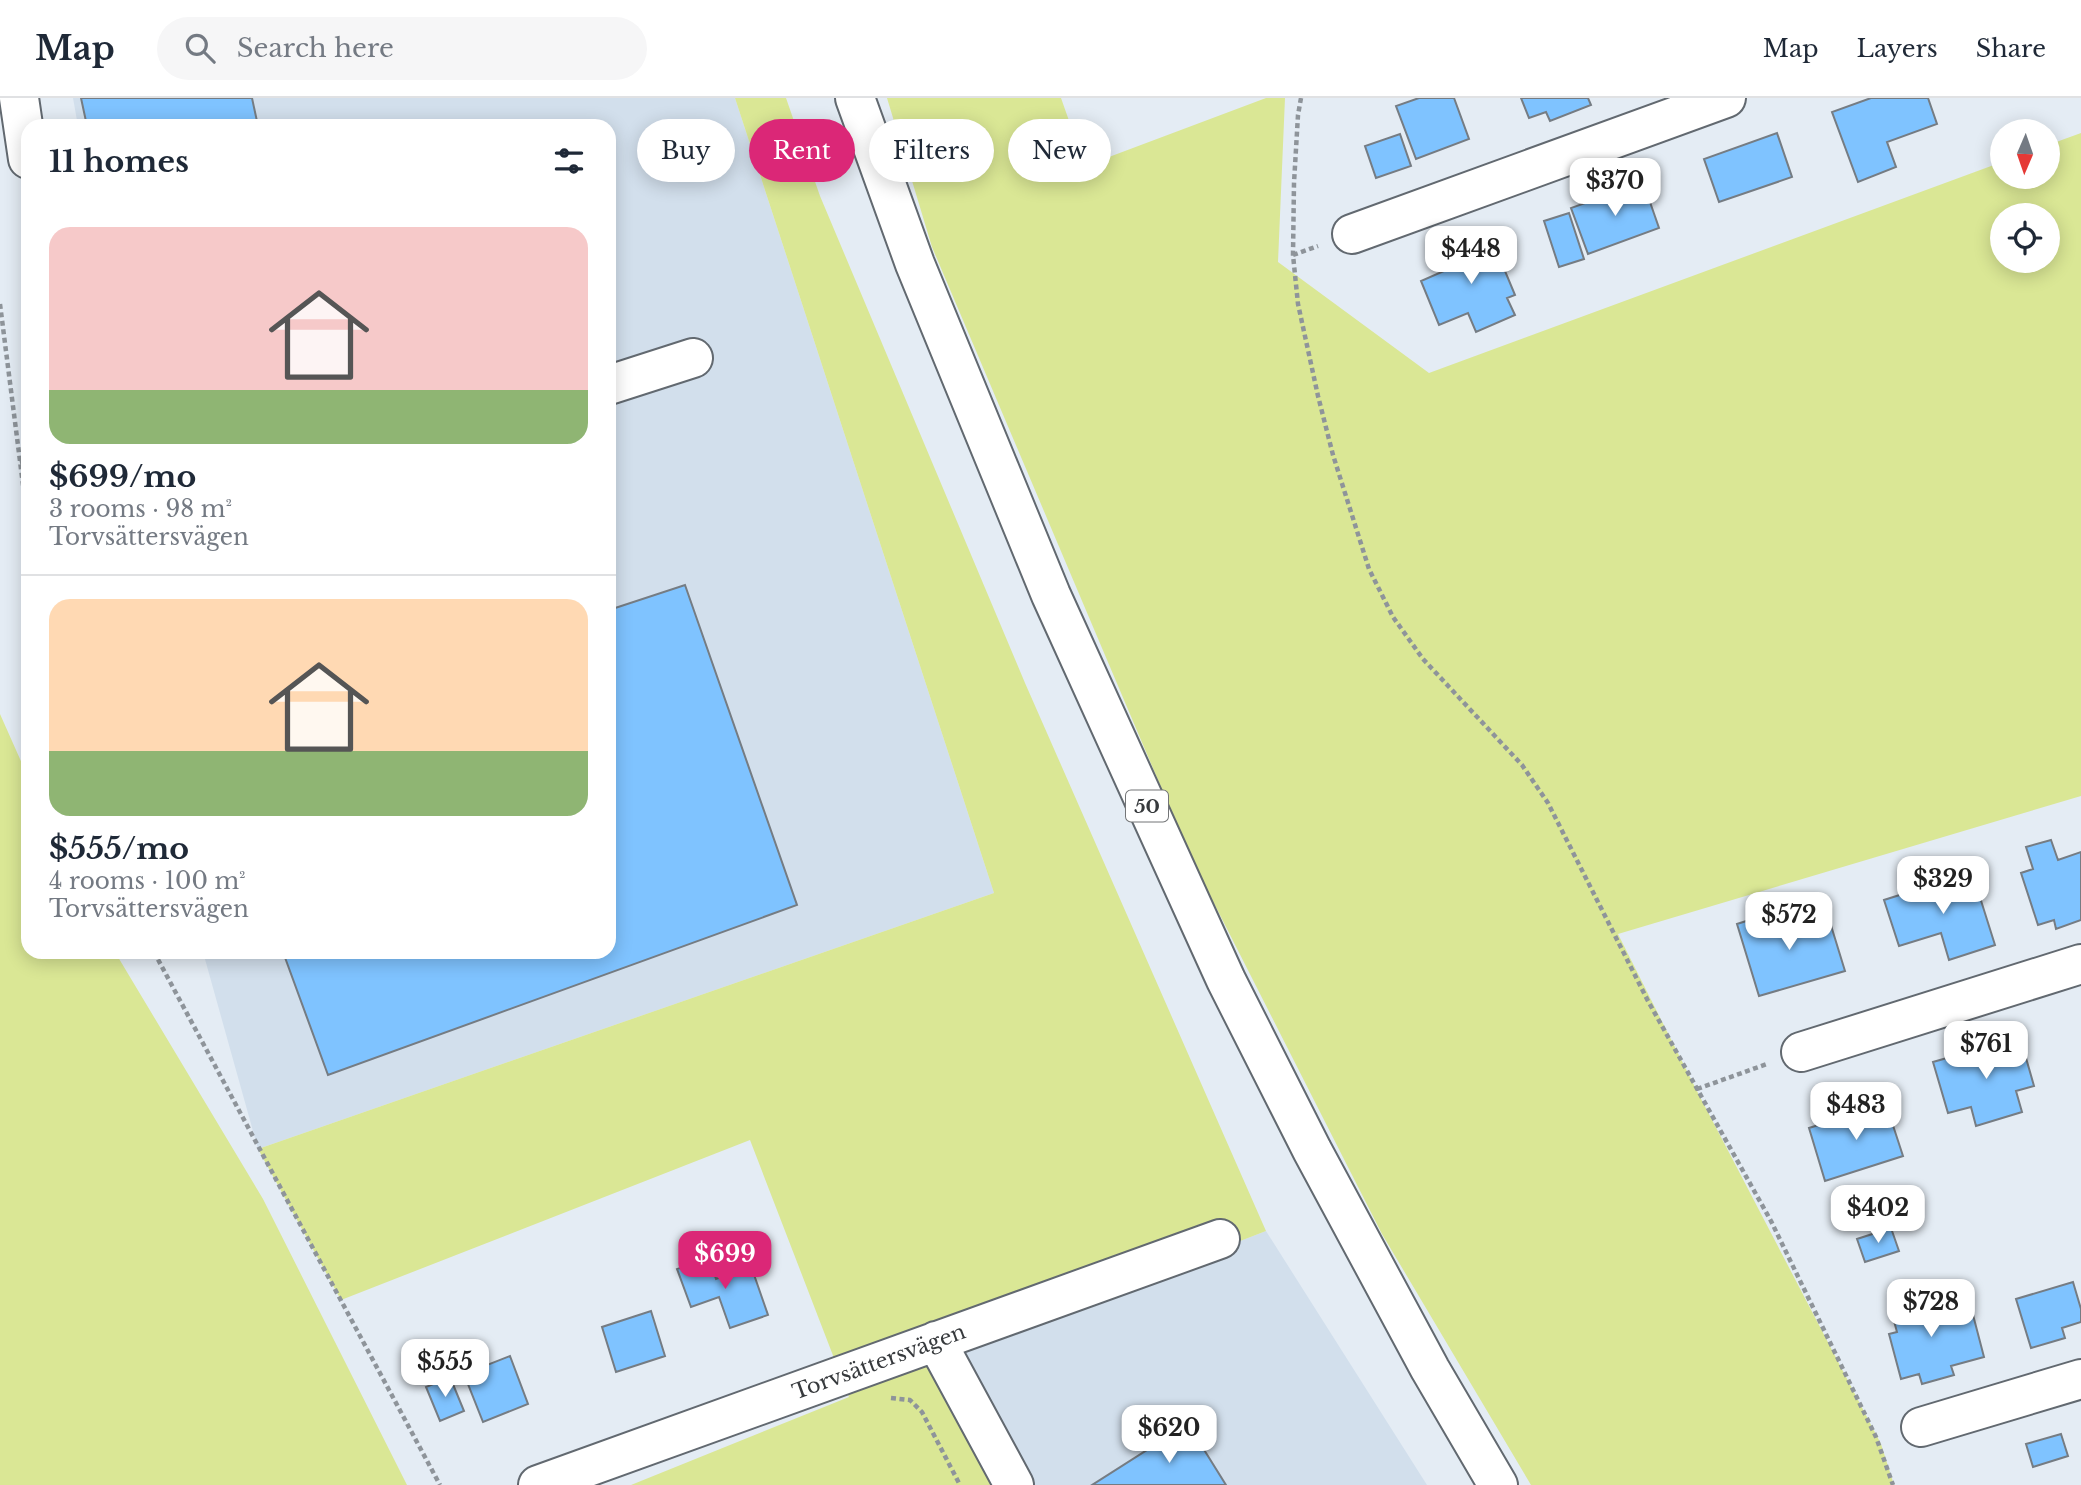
<!DOCTYPE html>
<meta charset="utf-8">
<style>
body{margin:0;font-family:"Libre Baskerville",serif;background:#f6f6f7;color:#1f2937;height:100vh;display:flex;flex-direction:column;font-size:26px;white-space:nowrap}
*{box-sizing:border-box;margin:0}
p{font-size:23px;color:#747a83}
.icon{flex:none;width:38px;height:38px;fill:none;stroke:currentColor;stroke-width:2;stroke-linecap:round;stroke-linejoin:round}
.map{position:relative;flex:1;overflow:hidden}
.sheet{position:absolute;left:21px;top:21px;width:595px;height:840px;display:flex;flex-direction:column;background:#fff;border-radius:21px;box-shadow:0 4px 18px #0003}
.sheet>*{flex:none}
.guide{position:absolute;left:637px;top:21px;width:665px;height:63px;display:flex;gap:14px}
.needle{width:46px;rotate:182deg}
.buttons{position:absolute;left:1990px;top:21px;display:grid;gap:14px}
.buttons a{display:grid;place-items:center;width:70px;height:70px;border-radius:50%;background:#fff;box-shadow:0 4px 18px #0003;font-size:35px}
.price{position:absolute;translate:-50% -60px;padding:0 16px;border-radius:14px;background:#fff;color:#222;font-size:23px;line-height:46px;filter:drop-shadow(0 2px 4px #0008)}
.price::after{content:'';position:absolute;left:50%;top:42px;width:21px;height:16px;margin-left:-10px;background:inherit;clip-path:polygon(0 0,100% 0,50% 100%)}
.price.selected{background:#db2777;color:#fff}
ul{padding:0;list-style:none}
li{display:grid;align-content:center;gap:14px;height:371px;padding:0 28px}
li+li{border-top:2px solid #e0e1e3}
li span{display:grid;place-items:center;height:217px;border-radius:21px;color:#555}
li>.icon{margin-inline-start:auto}
span .icon{width:126px;height:126px;fill:#fffc;stroke-width:1}
li b{font-size:30px}
h2{display:flex;justify-content:space-between;align-items:center;height:84px;padding:0 28px;font-size:30px}
.pill{padding:0 24px;border-radius:32px;background:#fff;box-shadow:0 4px 18px #0003;font-size:24px;line-height:63px}
.pill.selected{background:#db2777;color:#fff}
header{display:flex;align-items:center;gap:42px;box-sizing:border-box;height:98px;padding:0 35px;background:#fff;border-bottom:2px solid #e0e1e3}
header strong{font-size:33px}
nav{display:flex;gap:38px;margin-inline-start:auto;font-size:24px}
.search{width:490px;height:63px;background:#f6f6f7;display:flex;align-items:center;gap:18px;box-sizing:border-box;padding:0 24px;border-radius:38px;color:#747a83;font-size:26px}
.map>svg:first-child{display:block}
</style>
<header>
<strong>Map</strong>
<div class="search"><svg class="icon" aria-label="search" viewBox="0 0 24 24"><circle cx="10" cy="10" r="6"/><path d="M15 15l6 6"/></svg>Search here</div>
<nav><a>Map</a><a>Layers</a><a>Share</a></nav>
</header>
<div class="map">
<svg width="2081" height="1387" viewBox="0 0 2081 1387">
<rect width="100%" height="100%" fill="#e4ecf4"/>
<path fill="#d2dfec" d="M73,0H735L994,795L258,1051L203,854H609V28H78Z
M1266,1133L1427,1387H1003L932,1262Z"/>
<path fill="#dae795" fill-rule="evenodd" d="M735,0H786L820,98L1025,585L1266,1133L933,1262L1003,1387H631L849,1299L750,1042L341,1202L258,1051L994,795Z
M887,0H1061L1085,68L1266,0H1285L1278,164L1429,275L2002,64V79H2048V47L2081,35V698L1618,836L1699,997L1881,1346L1894,1387H1531L1382,1136L1191,760L932,149ZM2002,117H2048V163H2002Z
M0,616L28,679V854H115L263,1101L407,1387H0Z"/>
<path fill="#7fc3ff" stroke="#757c83" stroke-width="2" d="M81,0H252L258,28H87Z
M1419,0H1454L1469,41L1416,61L1396,8Z
M1521,0H1588L1591,7L1550,23L1546,14L1529,20Z
M1871,0H1928L1937,26L1887,44L1896,69L1858,84L1832,14Z
M1777,35L1792,79L1719,104L1704,61Z
M1400,36L1411,68L1376,80L1365,48Z
M1643,84L1659,130L1588,156L1571,110Z
M1569,115L1584,161L1559,169L1544,123Z
M1490,137L1515,197L1507,200L1515,217L1476,234L1468,215L1439,227L1421,183L1444,173L1438,158Z
M685,487L797,807L328,977L283,854H609V540L612,539L609,529V512Z
M2051,742L2058,762L2081,754V822L2056,831L2054,822L2038,827L2021,775L2033,771L2026,749Z
M1972,774L1995,847L1949,862L1941,835L1899,848L1884,802Z
M1784,811L1791,832L1829,821L1845,873L1759,898L1737,826Z
M2020,939L2034,988L2016,993L2022,1014L1976,1028L1971,1009L1948,1015L1933,964Z
M1886,1006L1903,1058L1825,1083L1809,1030Z
M1891,1130L1899,1153L1865,1164L1857,1141Z
M709,1160L716,1181L751,1168L768,1217L730,1230L719,1199L691,1209L677,1171Z
M2073,1184L2081,1211V1224L2062,1230L2065,1240L2031,1250L2016,1201Z
M1932,1193L1940,1222L1972,1213L1984,1259L1951,1268L1954,1277L1922,1286L1919,1276L1901,1281L1889,1236L1897,1234L1889,1205Z
M651,1213L665,1258L616,1274L602,1229Z
M510,1258L528,1306L483,1324L464,1276Z
M450,1279L464,1313L440,1323L426,1289Z
M1188,1326L1226,1387H1092Z
M2061,1336L2068,1358L2033,1369L2026,1346Z"/>
<g fill="none" stroke-linecap="round" stroke-linejoin="round">
<defs>
<path id="minor" d="M19,0L28,61
M1352,136L1726,0
M609,287L693,260
M1801,954L2081,866
M936,1243L1014,1387
M1921,1329L2081,1281
M538,1387L1220,1141"/>
<path id="highway" d="M855,0L915,166L1051,497L1226,882L1312,1052L1430,1271L1498,1387"/>
</defs>
<use href="#minor" stroke="#626970" stroke-width="42"/>
<use href="#highway" stroke="#626970" stroke-width="42"/>
<path stroke="#8e949a" stroke-width="4.5" stroke-dasharray="5 3.5" stroke-linecap="butt" d="M1301,0L1298,17L1294,85L1293,157L1298,206L1318,298L1333,357L1369,471L1393,519L1423,561L1522,667L1548,705L1648,903L1771,1123L1876,1339L1893,1387
M1293,157L1318,148
M0,206L28,426
M20,365L28,363
M154,854L440,1387
M1697,991L1767,966
M891,1300L910,1302L922,1314L960,1387"/>
<use href="#minor" stroke="#fff" stroke-width="38"/>
<use href="#highway" stroke="#fff" stroke-width="38"/>
</g>
<g text-anchor="middle" dominant-baseline="central" stroke-width="5" stroke-linejoin="round" paint-order="stroke">
<rect fill="#fff" stroke="#737577" stroke-width="2" x="1126" y="692.5" width="42" height="31" rx="5"/>
<g font-size="19" font-weight="bold" fill="#373a3d">
<text x="1147" y="708">50</text>
</g>
<g font-size="21" fill="#373a3d" stroke="#fff">
<text transform="translate(879 1264) rotate(-20)">Torvsättersvägen</text>
</g>
</g>
</svg>
<div class="buttons">
<a><svg class="needle" viewBox="-14 -14 28 28"><path d="M0-13l5 13h-10z" fill="#e53935"/><path d="M0 13l5-13h-10z" fill="#747a83"/></svg></a>
<a><svg class="icon" aria-label="locate" viewBox="0 0 24 24"><circle cx="12" cy="12" r="6"/><path d="M12 2v4M12 18v4M2 12h4M18 12h4"/></svg></a>
</div>
<b class="price" style="left:1615px;top:120px">$370</b>
<b class="price" style="left:1471px;top:188px">$448</b>
<b class="price" style="left:1943px;top:818px">$329</b>
<b class="price" style="left:1789px;top:854px">$572</b>
<b class="price" style="left:1986px;top:983px">$761</b>
<b class="price" style="left:1856px;top:1044px">$483</b>
<b class="price" style="left:1878px;top:1147px">$402</b>
<b class="price selected" style="left:725px;top:1193px">$699</b>
<b class="price" style="left:1931px;top:1241px">$728</b>
<b class="price" style="left:445px;top:1301px">$555</b>
<b class="price" style="left:1169px;top:1367px">$620</b>
<div class="guide">
<a class="pill">Buy</a>
<a class="pill selected">Rent</a>
<a class="pill">Filters</a>
<a class="pill">New</a>
</div>
<section class="sheet">
<h2>11 homes<svg class="icon" aria-label="filters" viewBox="0 0 24 24"><path d="M4 7h16M4 17h16"/><circle cx="9" cy="7" r="2"/><circle cx="15" cy="17" r="2"/></svg></h2>
<ul>
<li><span style="background:linear-gradient(#f6c9c9 75%,#8fb573 0)"><svg class="icon" aria-label="home" viewBox="0 0 24 24"><path d="M3 11l9-7 9 7M6 9v11h12V9"/></svg></span><div><b>$699/mo</b><p>3 rooms · 98 m²</p><p>Torvsättersvägen</p></div></li>
<li><span style="background:linear-gradient(#ffd9b3 70%,#8fb573 0)"><svg class="icon" aria-label="home" viewBox="0 0 24 24"><path d="M3 11l9-7 9 7M6 9v11h12V9"/></svg></span><div><b>$555/mo</b><p>4 rooms · 100 m²</p><p>Torvsättersvägen</p></div></li>
</ul>
</section>
</div>
